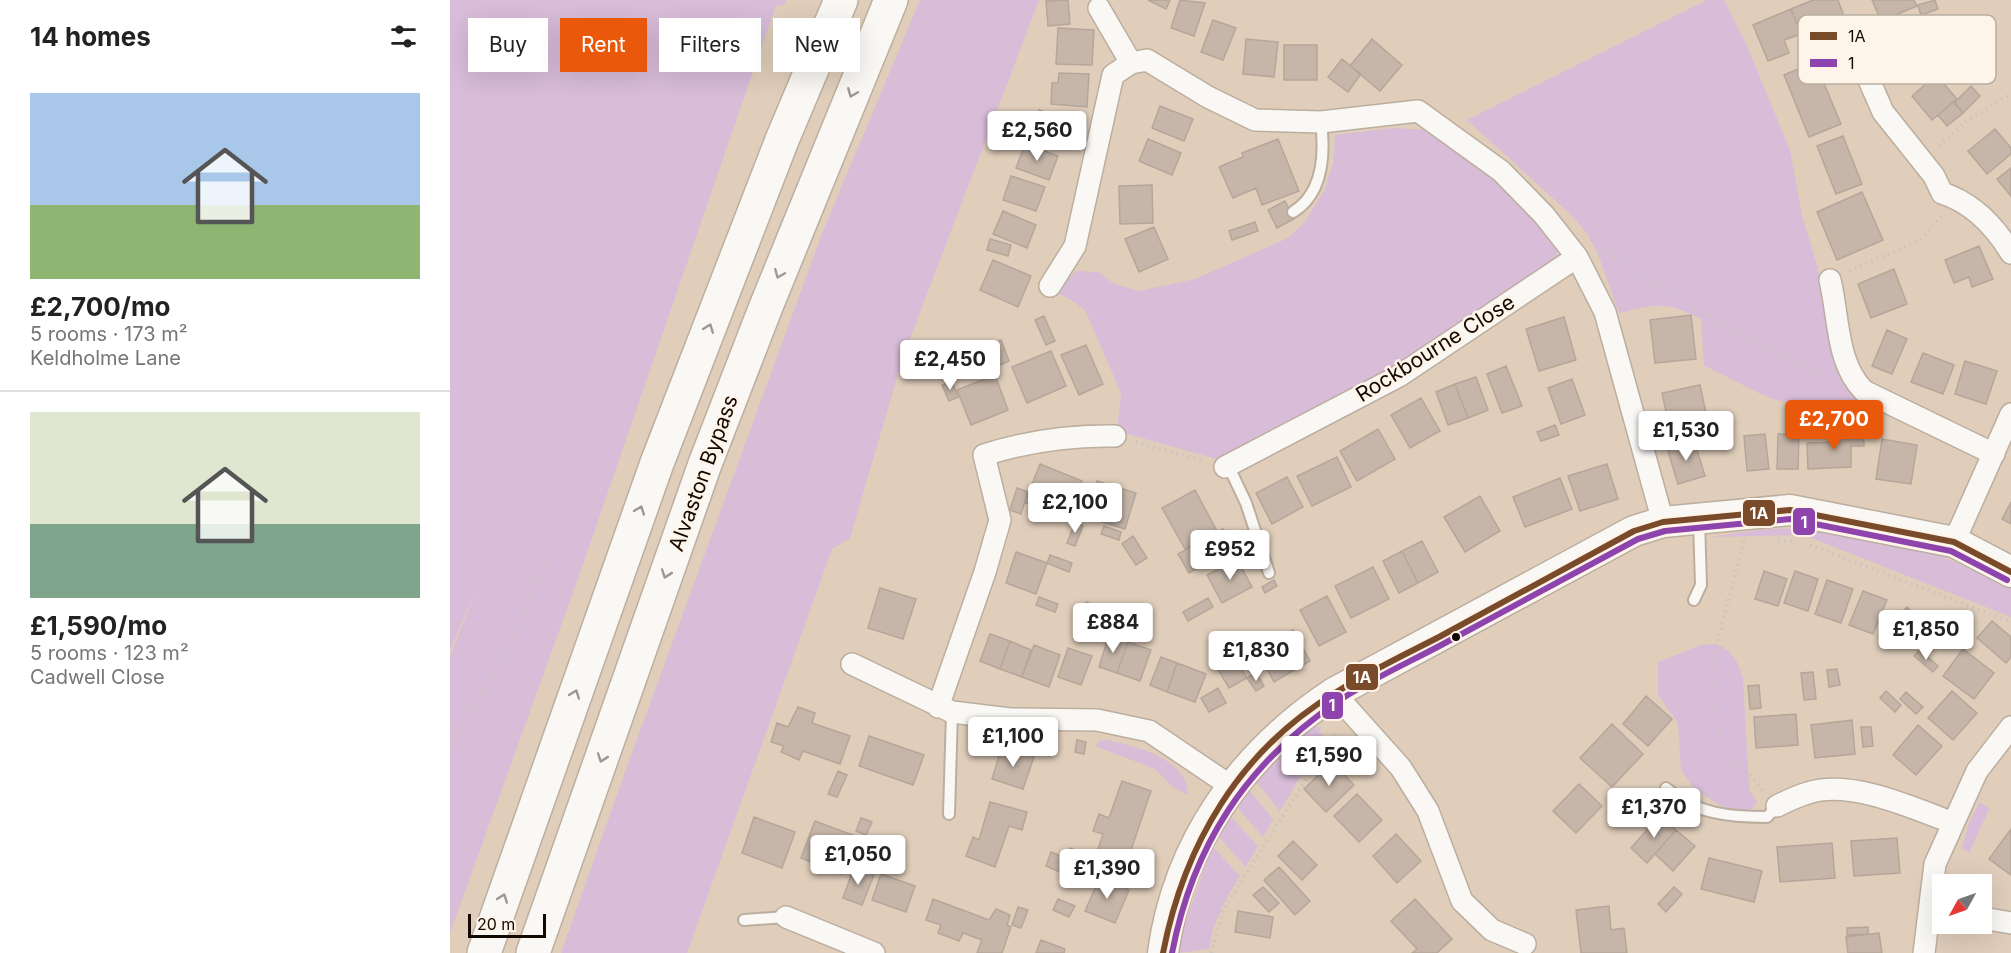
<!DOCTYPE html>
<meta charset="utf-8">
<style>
body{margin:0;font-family:Inter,sans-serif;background:#f6f6f6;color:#222;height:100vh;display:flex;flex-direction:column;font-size:22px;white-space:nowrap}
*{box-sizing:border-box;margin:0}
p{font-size:20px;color:#767676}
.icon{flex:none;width:33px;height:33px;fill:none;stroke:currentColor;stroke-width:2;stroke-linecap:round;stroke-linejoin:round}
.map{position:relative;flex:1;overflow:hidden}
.sheet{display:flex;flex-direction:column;background:#fff;width:450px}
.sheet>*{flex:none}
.hud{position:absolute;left:18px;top:18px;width:570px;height:54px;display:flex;gap:12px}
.needle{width:39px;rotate:230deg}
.fabs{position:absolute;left:1482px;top:874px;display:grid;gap:12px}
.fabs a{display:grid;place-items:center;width:60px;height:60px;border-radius:0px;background:#fff;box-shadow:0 6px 24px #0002;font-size:30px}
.scale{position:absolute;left:18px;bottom:15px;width:78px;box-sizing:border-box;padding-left:6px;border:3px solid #130901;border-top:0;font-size:16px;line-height:21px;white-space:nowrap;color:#130901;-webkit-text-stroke:4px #fef4e9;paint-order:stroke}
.price{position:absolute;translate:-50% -51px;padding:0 14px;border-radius:6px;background:#fff;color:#222;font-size:20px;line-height:39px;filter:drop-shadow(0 2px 3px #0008)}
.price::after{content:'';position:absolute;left:50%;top:36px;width:18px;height:14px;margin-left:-9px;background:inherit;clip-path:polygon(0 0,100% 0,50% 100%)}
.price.on{background:#ea580c;color:#fff}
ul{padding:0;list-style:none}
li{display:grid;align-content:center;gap:12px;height:318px;padding:0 30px}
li+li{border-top:2px solid #e0e0e0}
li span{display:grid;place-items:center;height:186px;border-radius:0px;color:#555}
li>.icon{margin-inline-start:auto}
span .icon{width:108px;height:108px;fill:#fffc;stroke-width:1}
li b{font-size:26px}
h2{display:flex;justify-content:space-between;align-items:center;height:72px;padding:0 30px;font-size:26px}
.tag{padding:0 21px;border-radius:0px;background:#fff;box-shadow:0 6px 24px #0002;font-size:21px;line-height:54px}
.tag.on{background:#ea580c;color:#fff}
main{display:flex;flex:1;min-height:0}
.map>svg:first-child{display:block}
</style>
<main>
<section class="sheet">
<h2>14 homes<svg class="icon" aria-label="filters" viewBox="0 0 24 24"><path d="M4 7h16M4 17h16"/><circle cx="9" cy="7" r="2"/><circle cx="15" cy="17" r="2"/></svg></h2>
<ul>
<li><span style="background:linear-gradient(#a9c7e8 60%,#8fb573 0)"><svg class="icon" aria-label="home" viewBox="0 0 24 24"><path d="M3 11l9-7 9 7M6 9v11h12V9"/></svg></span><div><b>£2,700/mo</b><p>5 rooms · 173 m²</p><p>Keldholme Lane</p></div></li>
<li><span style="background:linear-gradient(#dfe7d0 60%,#7fa58c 0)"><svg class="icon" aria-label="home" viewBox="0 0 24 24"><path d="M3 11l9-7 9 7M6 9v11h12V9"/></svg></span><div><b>£1,590/mo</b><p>5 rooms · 123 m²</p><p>Cadwell Close</p></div></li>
</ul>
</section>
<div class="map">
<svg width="1561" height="953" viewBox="0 0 1561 953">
<rect width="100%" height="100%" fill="#e0cebb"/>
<path fill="#d8bcd8" d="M0,0H336L333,6L326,5L130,573L0,933V656L28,585L0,650Z
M470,0H589L453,357L400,538L382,549L237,953H111L179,761L373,231Z
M1257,0H1274L1297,46L1340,150L1352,215L1406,397V406C1377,403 1345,408 1318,397C1296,388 1276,375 1254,366L1251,319C1213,300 1209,304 1169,313L1148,254L1137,233L1119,213L1017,120Z
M943,128L976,130L1032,169L1083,216L1105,243L1108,257L1100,268L948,373L777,462L667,431L671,393L636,312L626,303L610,294L614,282L627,271L649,272L664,284L690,291L745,279L836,239L854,223L874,191L883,163L885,135Z
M1364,528L1477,549L1561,588V617L1354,535L1259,537L1315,529Z
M1267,644C1284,653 1288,661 1293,679L1299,789L1307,802L1298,813L1269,805L1243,787L1231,770L1228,723L1208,695V662L1251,645Z
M862,727H872L869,732L874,736L830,811L806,782L853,731Z
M656,740C685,746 738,758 738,795L723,787L705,769L645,746L649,741Z
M799,790L823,819L813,837L785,805Z
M1530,802L1539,809L1519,853L1512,848L1519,823Z
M780,816L808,846L796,867L768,836Z
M762,846L790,876C775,900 763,921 759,949L728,953L731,935Z"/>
<path fill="#c6b6a9" stroke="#b6a69a" stroke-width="1.5" d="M618,0L620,24L598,26L596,1Z
M698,0H720L716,9Z
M730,0L755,3L744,36L721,28Z
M1363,0H1388L1394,16L1351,34L1341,9Z
M1422,0H1464L1467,6L1431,21Z
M1485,0L1488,9L1471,15L1468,5Z
M1341,9L1351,34L1334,40L1339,53L1318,61L1303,25Z
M763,20L786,28L773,60L751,52Z
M608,28L644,30L642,65L606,64Z
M796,39L828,42L824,77L793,74Z
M922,39L952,65L930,91L900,66Z
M834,45H867V80H834Z
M892,59L911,74L898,92L878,77Z
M1365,62L1391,124L1359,137L1334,75Z
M609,73L639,74L637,107L601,104L602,83H608Z
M1486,75L1507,99L1482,120L1462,96Z
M1521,86L1530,96L1513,113L1504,103Z
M1504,101L1513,113L1497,126L1488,115Z
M710,106L743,119L734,141L702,128Z
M589,110L624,123L616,147L581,134Z
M1545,129L1561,148V154L1537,174L1518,151Z
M1393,136L1412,184L1386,194L1367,146Z
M698,139L731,153L722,175L689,161Z
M828,139L849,191L812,205L806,188L783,198L769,167L793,157L792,153Z
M575,144L608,156L599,180L566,168Z
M1561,168V196L1547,179Z
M561,176L595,187L586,211L553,200Z
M702,185L703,223L670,224L669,186Z
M1412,192L1433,240L1387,260L1367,212Z
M835,201L844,219L827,228L818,210Z
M553,211L586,225L577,248L543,234Z
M805,222L808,231L782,240L779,231Z
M704,227L718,259L689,272L675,239Z
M540,239L561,245L558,256L537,250Z
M1529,246L1543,279L1522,287L1519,277L1504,283L1495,260Z
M543,260L581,276L568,307L530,290Z
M1444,269L1457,304L1421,318L1408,284Z
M1241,315L1246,359L1205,363L1200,320Z
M594,316L605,341L596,345L585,320Z
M1114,317L1126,360L1089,371L1076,329Z
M1437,330L1457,339L1442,374L1422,366Z
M551,340L559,361L548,366L539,345Z
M540,344L548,365L537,369L530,348Z
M636,345L653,384L629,395L611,355Z
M601,351L616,386L577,403L562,367Z
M1473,353L1504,365L1493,394L1461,382Z
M1515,361L1547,371L1536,404L1505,394Z
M1056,366L1072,406L1052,413L1037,374Z
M545,375L558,410L521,425L507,390Z
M1026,377L1038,410L1018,418L1005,384Z
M1122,379L1135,415L1111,424L1098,388Z
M502,382L508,397L499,401L492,385Z
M1005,384L1018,418L998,425L986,392Z
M1250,385L1257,418L1219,426L1212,393Z
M971,398L990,431L960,448L941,415Z
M1105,425L1109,435L1091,441L1087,432Z
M928,429L945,459L907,481L890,451Z
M1413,431L1414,446H1401V467L1358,469L1357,443L1389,442V432Z
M1315,434L1319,469L1297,471L1294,436Z
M1328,434L1349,435L1348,469H1327Z
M1432,439L1467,445L1461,484L1426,479Z
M1244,440L1255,476L1228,484L1217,448Z
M887,457L901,487L862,506L847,476Z
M590,464L632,481L617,519L575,502Z
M1157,464L1168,499L1130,511L1118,476Z
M837,477L853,507L822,524L806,493Z
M1110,478L1122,509L1075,527L1063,497Z
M647,481L686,493L675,529L636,517Z
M567,488L578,492L571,514L560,510Z
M745,490L767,531L735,549L712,508Z
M1030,496L1050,531L1015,552L994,517Z
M1561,502V524L1552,519Z
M625,523L633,526L625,546L617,543Z
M654,526L671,532L669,540L651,534Z
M773,529L784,548L739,573L728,554Z
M683,536L697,558L686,565L672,544Z
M972,541L988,572L968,583L952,551Z
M952,551L968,583L949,593L933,561Z
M566,552L597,563L586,594L556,583Z
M600,555L622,563L619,572L597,563Z
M787,559L802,587L772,603L757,575Z
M923,567L939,599L901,618L885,586Z
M1314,571L1337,579L1328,606L1305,599Z
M1345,571L1368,579L1358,611L1334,603Z
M824,580L827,586L815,593L812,587Z
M1377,580L1403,589L1391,623L1365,614Z
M430,588L466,599L453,639L418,628Z
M1413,591L1437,600L1423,634L1399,625Z
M877,596L896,632L869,646L850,610Z
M589,597L608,604L605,612L586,605Z
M758,598L763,607L738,621L733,612Z
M636,602L648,607L639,632L627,627Z
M1457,607L1474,625L1451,649L1433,631Z
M1480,621L1486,627L1469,644L1463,637Z
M1542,621L1561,637V657L1556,663L1527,638Z
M843,630L860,661L824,682L807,651Z
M540,634L560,641L550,669L530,661Z
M659,635L678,642L667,673L649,667Z
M560,641L581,650L572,677L550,669Z
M678,642L701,650L690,681L667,673Z
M584,645L610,655L599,687L572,677Z
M618,648L642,656L631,685L608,677Z
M1513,649L1544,673L1524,699L1493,676Z
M1470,650L1488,666L1483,672L1464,656Z
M784,656L797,678L779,688L766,666Z
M711,657L727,663L717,692L700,685Z
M727,663L756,674L745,702L717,692Z
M1387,669L1390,685L1379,687L1377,670Z
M806,672L814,686L806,691L797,678Z
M1363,672L1366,699L1354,700L1351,673Z
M1309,685L1311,708L1300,709L1298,686Z
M768,688L776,703L759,712L751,698Z
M1436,691L1451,705L1445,712L1430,698Z
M1502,691L1527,713L1503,740L1478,718Z
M1456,692L1473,707L1466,714L1450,699Z
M1196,696L1222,719L1198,746L1173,724Z
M348,707L365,713L362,723L400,736L390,764L353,751L349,760L331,752L334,746L321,742L327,723L338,727Z
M1346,714L1348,745L1306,748L1304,717Z
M1402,720L1405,754L1365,758L1361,725Z
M1162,724L1193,754L1162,787L1130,758Z
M1468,725L1492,746L1466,775L1443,755Z
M1411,727H1421L1423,746L1413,747Z
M419,736L474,755L463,785L409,766Z
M627,740L636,742L634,754L625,752Z
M552,746L584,757L573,789L542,779Z
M882,762L904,785L876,812L854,789Z
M388,771L397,775L387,797L378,794Z
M672,781L701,791L681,850L691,854L685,872L645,858L653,834L643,831L649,814L659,818Z
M1129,784L1152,806L1126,833L1103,811Z
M907,794L932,820L909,842L884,816Z
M540,802L577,812L572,830L559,826L545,867L516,856L523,837L529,840Z
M1210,815L1226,830L1197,863L1181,848Z
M304,817L345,832L332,868L292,853Z
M411,818L422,822L416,835L406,831Z
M365,821L405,836L391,874L351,858Z
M1561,829V875L1539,859Z
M1226,830L1245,846L1223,871L1205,854Z
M946,834L971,861L947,883L923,856Z
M405,838L416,842L408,862L398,857Z
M1447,838L1450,873L1404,876L1401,841Z
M843,841L867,865L852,880L828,856Z
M1382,843L1385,878L1330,882L1327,847Z
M620,848L636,855L634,862L616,855Z
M601,852L628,863L622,877L596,866Z
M1259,858L1312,871L1304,902L1251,889Z
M404,867L424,875L412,905L393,898Z
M829,867L860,901L845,915L814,880Z
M431,874L465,886L456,912L422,900Z
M650,877L679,890L665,923L635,911Z
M813,887L829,903L819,912L803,895Z
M1224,887L1232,894L1216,912L1208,904Z
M483,899L539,920L546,909L560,915L557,925L561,927L552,953H527L532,940L513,933L509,941L488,933L491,925L476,920Z
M608,899L625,906L619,917L603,910Z
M965,899L1002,939L987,953H962L967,949L941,921Z
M1159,906L1161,930L1174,928L1177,953H1131L1126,910Z
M568,907L578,910L571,928L562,925Z
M788,911L823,917L820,938L785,932Z
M1418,927V934L1397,935V928Z
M1429,933L1432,953H1398L1396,937Z
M591,940L615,949L614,953H586Z"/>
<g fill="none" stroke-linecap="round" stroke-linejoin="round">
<defs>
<path id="lane" d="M843,212C874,193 875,154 871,122
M778,465L796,503L819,573
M1244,600L1251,585L1249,521
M1216,788C1245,814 1280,817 1317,817L1327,806
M499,814L502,712
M294,920L336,917"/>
<path id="street" d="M649,8L681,63
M1392,67L1412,64L1433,112L1484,176L1492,193C1523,203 1544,225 1561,253
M1380,280C1389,317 1386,363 1414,391L1544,454
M600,286L625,246L663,75L681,63L697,60L758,97L805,120L871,122L968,111L1051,171L1094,215L1127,257L1155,312L1213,522
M775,467L949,376L1127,257
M1504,542L1561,414
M402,664L502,712L560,719L647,720L699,731L782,787
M884,693L951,768L978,811L1012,901L1042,930L1075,944
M488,707L535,572L550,520L534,455C578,441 619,435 665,436
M1327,806C1337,801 1347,796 1358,793C1400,779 1463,808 1503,823
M336,917L424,953
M1532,918L1561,923
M1474,953L1485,864L1527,771L1561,727"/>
<path id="secondary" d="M713,953C728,843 793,753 884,693L1184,531L1213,522L1340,510L1504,542L1561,572"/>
<path id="highway" d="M34,953L207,463L332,140L391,0
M83,953L255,464L315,309L441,0"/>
</defs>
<use href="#lane" stroke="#bcae9f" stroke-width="14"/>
<use href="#street" stroke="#bcae9f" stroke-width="24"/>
<use href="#secondary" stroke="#bcae9f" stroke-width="33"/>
<use href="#highway" stroke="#bcae9f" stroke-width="36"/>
<path stroke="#cac5bf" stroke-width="4" stroke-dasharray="1.5 4.5" stroke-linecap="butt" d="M1489,146L1518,120L1561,94
M1151,251L1252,312L1375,375
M1399,271L1469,241L1492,216
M686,442L754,461
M1294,541L1263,658L1265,703L1272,752L1296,771L1313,790
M1328,541H1344
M1360,545L1561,622
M0,747L60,645L104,544
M761,953L773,910L887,731"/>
<use href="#lane" stroke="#faf8f5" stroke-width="10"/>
<use href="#street" stroke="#faf8f5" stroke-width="21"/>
<use href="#secondary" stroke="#faf8f5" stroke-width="30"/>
<use href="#highway" stroke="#faf8f5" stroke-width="33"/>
<defs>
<path id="bus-1" d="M713,953C734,845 789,751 885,693C918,672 954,655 989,637C1054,601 1119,566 1184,531L1213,522L1340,510L1504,542L1561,572"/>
<path id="bus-2" d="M722,953C743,845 796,764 887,702C921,679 960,662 995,643C1059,609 1123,574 1188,539L1215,531L1340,519L1501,551L1557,580"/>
</defs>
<use href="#bus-1" stroke="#fef4e9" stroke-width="10"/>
<use href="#bus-2" stroke="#fef4e9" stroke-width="10"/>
<use href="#bus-1" stroke="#7a4b2a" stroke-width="6"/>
<use href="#bus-2" stroke="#8e44ad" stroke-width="6"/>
</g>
<defs><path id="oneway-chevron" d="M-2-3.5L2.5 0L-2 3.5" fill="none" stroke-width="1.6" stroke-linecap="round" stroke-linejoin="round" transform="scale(1.5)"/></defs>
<g stroke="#9e9893">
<use href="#oneway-chevron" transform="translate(402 93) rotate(112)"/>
<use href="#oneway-chevron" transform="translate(329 274) rotate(112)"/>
<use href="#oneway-chevron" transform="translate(259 328) rotate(-69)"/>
<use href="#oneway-chevron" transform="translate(190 510) rotate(-70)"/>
<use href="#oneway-chevron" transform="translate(216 574) rotate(109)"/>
<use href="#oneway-chevron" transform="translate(125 694) rotate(-70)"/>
<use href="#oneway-chevron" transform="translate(152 758) rotate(109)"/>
<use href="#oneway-chevron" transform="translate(53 898) rotate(-70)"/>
</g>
<circle fill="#130901" stroke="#fef4e9" stroke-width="2" cx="1006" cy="637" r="5"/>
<g text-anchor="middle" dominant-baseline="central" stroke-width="5" stroke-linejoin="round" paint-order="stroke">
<g font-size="21" fill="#130901" stroke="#fef4e9">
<text transform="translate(985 348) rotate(-32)">Rockbourne Close</text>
<text transform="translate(253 473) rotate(-70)">Alvaston Bypass</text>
</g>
</g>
<rect x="1348" y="15" width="198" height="69" rx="9" fill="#fef4e9" stroke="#b8aea3" stroke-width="1.5"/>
<rect x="1360" y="32" width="27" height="8" fill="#7a4b2a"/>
<rect x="1360" y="59" width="27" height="8" fill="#8e44ad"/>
<g font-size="16" fill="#130901">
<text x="1398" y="42">1A</text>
<text x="1398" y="69">1</text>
</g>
<g stroke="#fef4e9" stroke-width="2">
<rect x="1292" y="499" width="34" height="28" rx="6" fill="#7a4b2a"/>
<rect x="1342" y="507" width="24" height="29" rx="6" fill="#8e44ad"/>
<rect x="895" y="663" width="34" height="28" rx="6" fill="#7a4b2a"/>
<rect x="871" y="691" width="23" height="29" rx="6" fill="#8e44ad"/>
</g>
<g font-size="16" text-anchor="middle" font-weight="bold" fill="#fff">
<text x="1309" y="519">1A</text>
<text x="1354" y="528">1</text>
<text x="912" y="683">1A</text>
<text x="882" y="711">1</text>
</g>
</svg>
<div class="fabs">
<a><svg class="needle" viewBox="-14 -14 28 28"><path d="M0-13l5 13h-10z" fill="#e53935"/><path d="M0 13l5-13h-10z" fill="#767676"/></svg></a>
</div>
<div class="scale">20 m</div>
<b class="price" style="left:587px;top:162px">£2,560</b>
<b class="price" style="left:500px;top:391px">£2,450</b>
<b class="price on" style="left:1384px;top:451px">£2,700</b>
<b class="price" style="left:1236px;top:462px">£1,530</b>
<b class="price" style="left:625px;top:534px">£2,100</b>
<b class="price" style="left:780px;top:581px">£952</b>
<b class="price" style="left:663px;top:654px">£884</b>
<b class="price" style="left:1476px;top:661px">£1,850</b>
<b class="price" style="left:806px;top:682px">£1,830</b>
<b class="price" style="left:563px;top:768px">£1,100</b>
<b class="price" style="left:879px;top:787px">£1,590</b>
<b class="price" style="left:1204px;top:839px">£1,370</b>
<b class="price" style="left:408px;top:886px">£1,050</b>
<b class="price" style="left:657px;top:900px">£1,390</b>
<div class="hud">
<a class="tag">Buy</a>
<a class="tag on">Rent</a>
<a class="tag">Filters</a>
<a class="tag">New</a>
</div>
</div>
</main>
